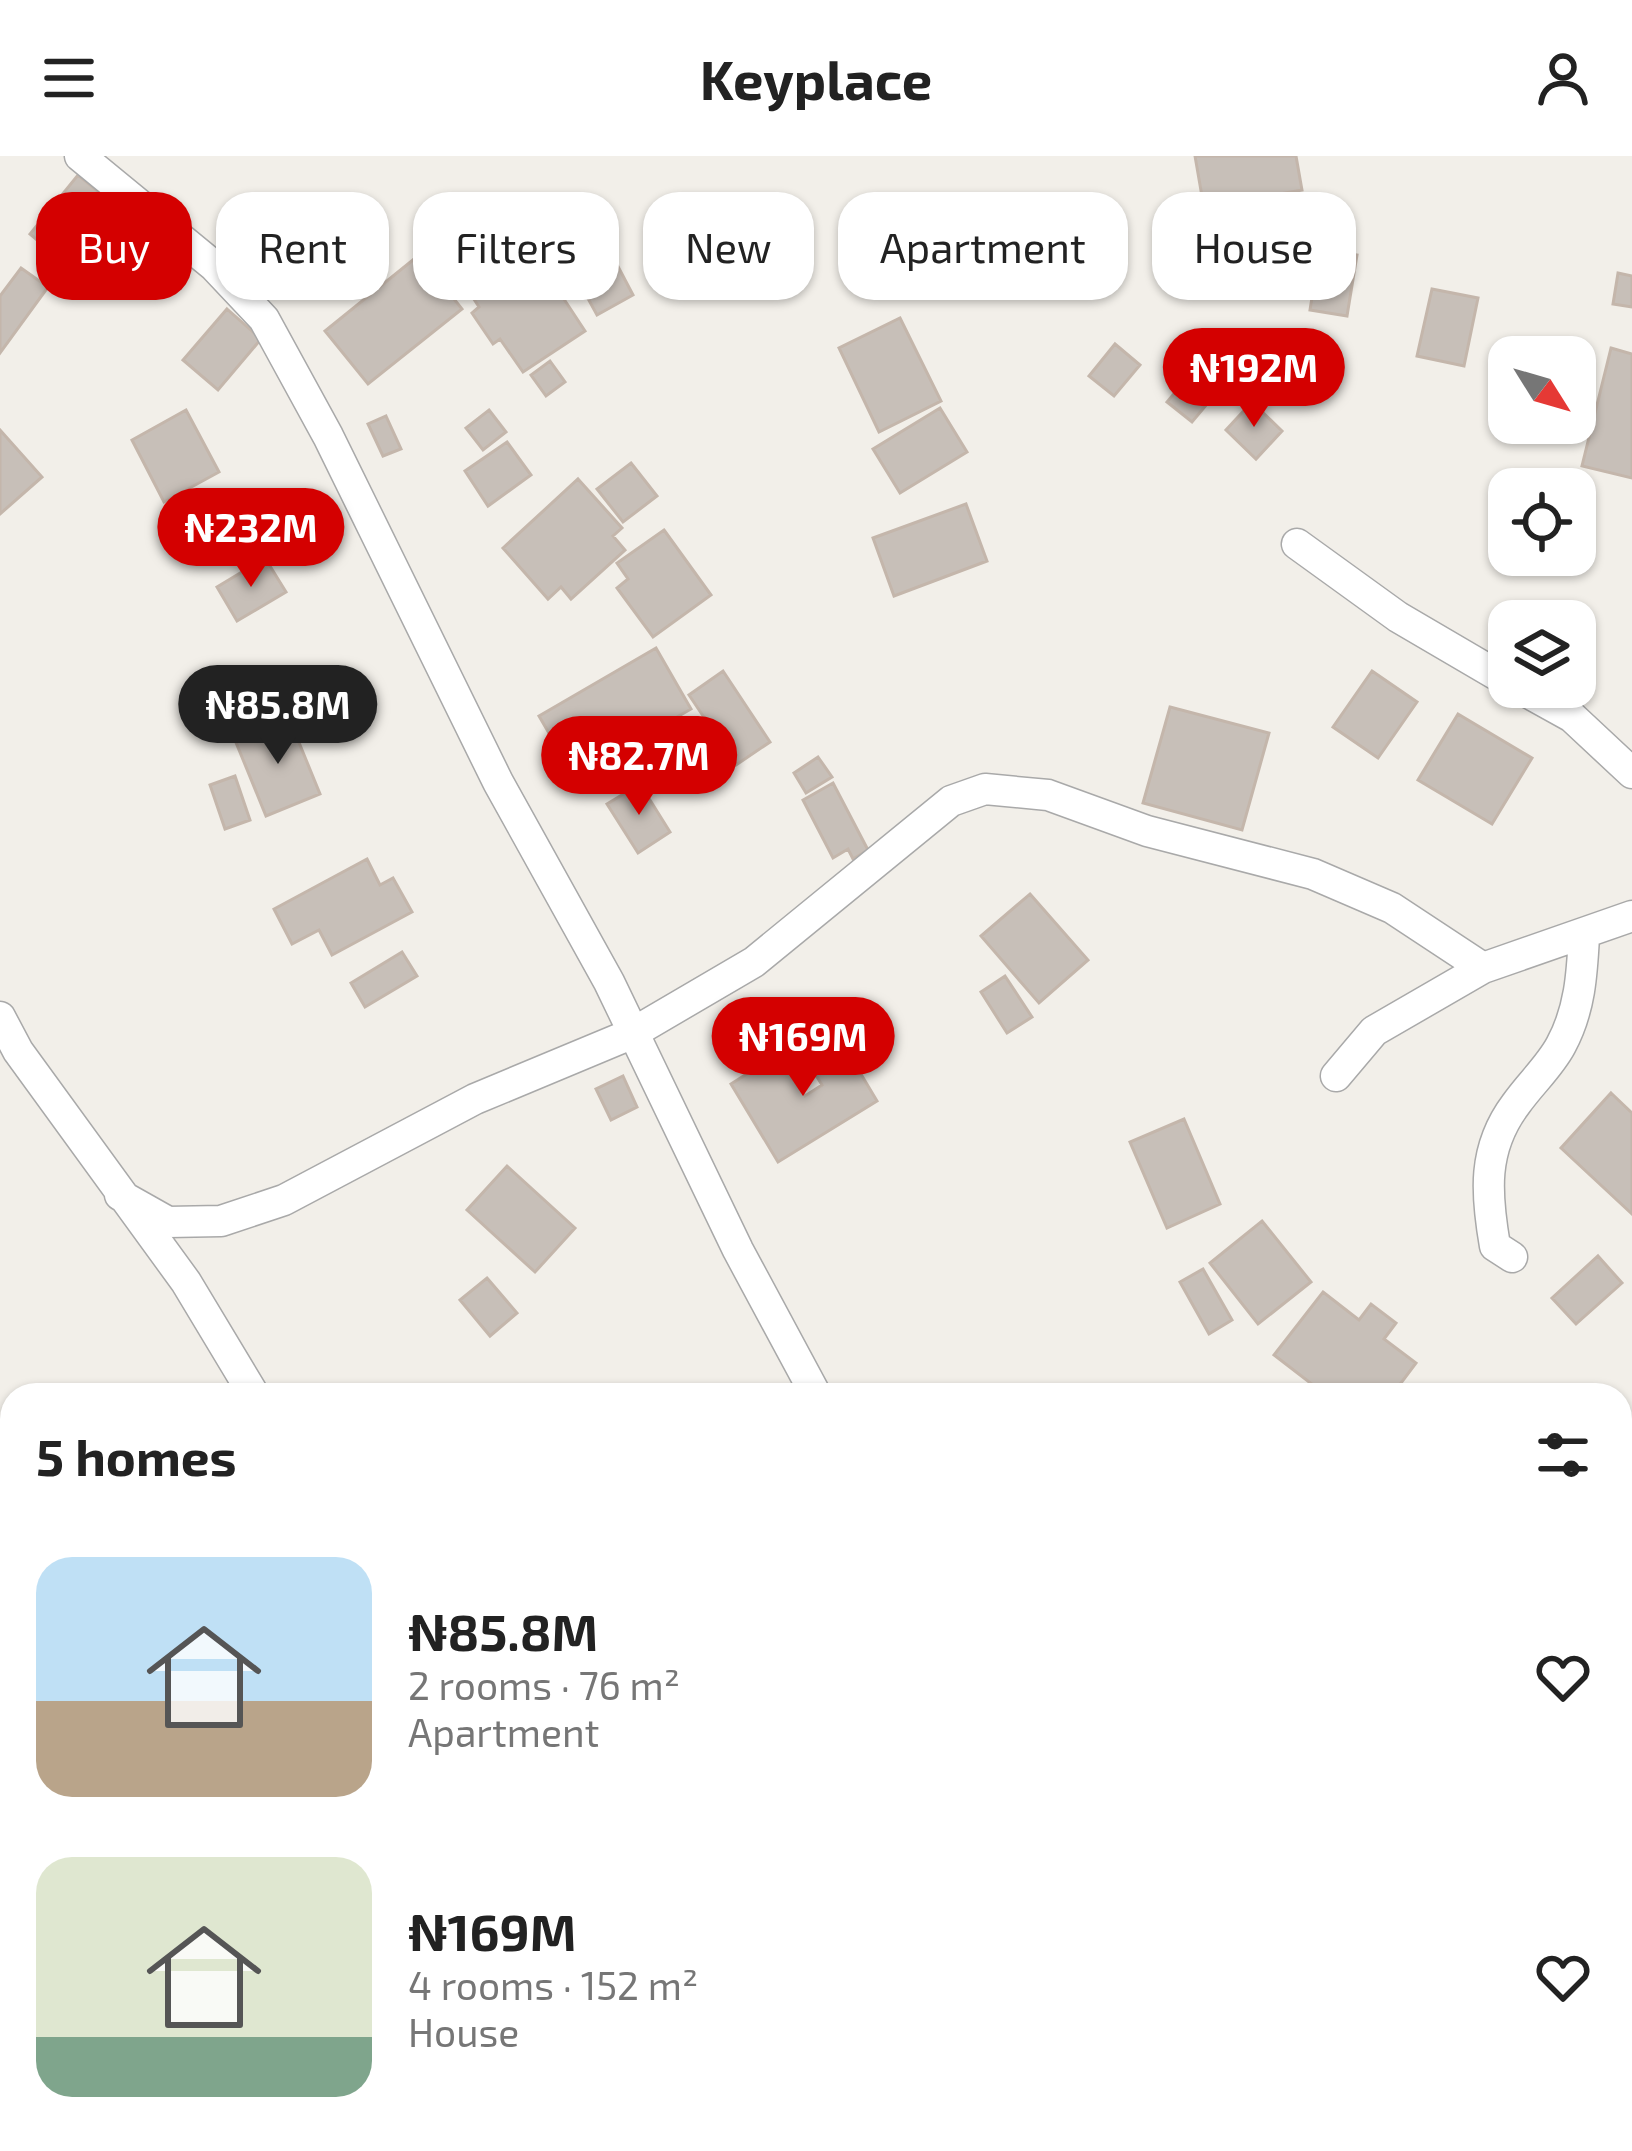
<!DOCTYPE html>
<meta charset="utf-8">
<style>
body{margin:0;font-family:"Exo 2",sans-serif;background:#f6f6f6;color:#222;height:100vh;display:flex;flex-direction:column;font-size:45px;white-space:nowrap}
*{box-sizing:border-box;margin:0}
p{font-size:39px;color:#767676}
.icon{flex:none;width:66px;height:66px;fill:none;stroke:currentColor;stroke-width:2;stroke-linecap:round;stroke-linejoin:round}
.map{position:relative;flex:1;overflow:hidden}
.sheet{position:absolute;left:0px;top:1227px;width:1632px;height:768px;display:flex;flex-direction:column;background:#fff;border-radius:36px 36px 0 0;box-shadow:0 3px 9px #0004}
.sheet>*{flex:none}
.banner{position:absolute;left:36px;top:36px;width:1560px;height:108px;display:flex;gap:24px}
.needle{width:78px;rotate:127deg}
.fabs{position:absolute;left:1488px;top:180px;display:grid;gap:24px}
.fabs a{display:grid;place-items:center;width:108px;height:108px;border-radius:24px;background:#fff;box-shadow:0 3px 9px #0004;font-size:60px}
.price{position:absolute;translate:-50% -102px;padding:0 27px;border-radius:42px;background:#d40000;color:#fff;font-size:39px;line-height:78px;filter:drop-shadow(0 3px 6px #0008)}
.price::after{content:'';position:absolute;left:50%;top:72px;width:36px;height:27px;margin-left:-18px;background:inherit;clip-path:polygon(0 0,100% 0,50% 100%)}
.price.active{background:#222;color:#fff}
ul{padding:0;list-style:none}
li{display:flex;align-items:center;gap:36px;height:300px;padding:0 36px}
li span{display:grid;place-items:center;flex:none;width:336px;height:240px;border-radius:36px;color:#555}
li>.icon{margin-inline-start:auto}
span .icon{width:144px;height:144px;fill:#fffc;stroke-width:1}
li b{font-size:51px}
h2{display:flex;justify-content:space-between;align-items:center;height:144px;padding:0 36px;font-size:51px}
.tag{padding:0 42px;border-radius:36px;background:#fff;box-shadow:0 3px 9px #0004;font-size:42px;line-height:108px}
.tag.active{background:#d40000;color:#fff}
header{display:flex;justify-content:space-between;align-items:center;height:156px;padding:0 36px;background:#fff;font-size:54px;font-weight:700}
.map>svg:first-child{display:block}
</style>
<header><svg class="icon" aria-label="menu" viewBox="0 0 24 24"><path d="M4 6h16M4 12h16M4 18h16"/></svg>Keyplace<svg class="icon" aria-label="person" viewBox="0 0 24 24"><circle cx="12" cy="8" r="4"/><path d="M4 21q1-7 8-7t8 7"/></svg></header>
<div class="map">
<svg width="1632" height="1995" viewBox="0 0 1632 1995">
<rect width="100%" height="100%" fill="#f2efe9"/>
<path fill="#c7bfb8" stroke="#c4b6ab" stroke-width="3" d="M1195,0H1296L1302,34L1204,52Z
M78,19L110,45L62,105L30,78Z
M592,61L633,139L597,159L555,82Z
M519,75L585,175L523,216L500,183L493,188L472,157L479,151L457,117Z
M1320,93L1357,99L1347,160L1310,154Z
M419,99L462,153L368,228L325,175Z
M21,112L48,131L0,197V140Z
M1618,117L1632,120V151L1613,148Z
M1432,133L1478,142L1464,210L1417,200Z
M227,153L261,183L218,234L183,204Z
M900,162L941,245L879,276L839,192Z
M1115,188L1140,209L1114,240L1089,220Z
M1611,192L1632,198V322L1582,310Z
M550,205L565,226L546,240L531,219Z
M1189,220L1213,241L1192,266L1167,246Z
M1252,246L1282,275L1256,303L1226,274Z
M940,252L967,296L900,337L873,293Z
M186,254L219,316L164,346L132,284Z
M489,254L506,276L483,294L466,272Z
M386,260L401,293L383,300L368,268Z
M0,274L42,321L0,358Z
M507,286L531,319L488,350L465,315Z
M631,307L657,340L623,366L597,333Z
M578,323L622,372L613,380L625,394L571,443L561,431L548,443L503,392Z
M966,348L987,405L894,440L873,382Z
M664,374L711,439L653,481L617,432L628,423L617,407Z
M265,402L286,436L237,465L217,431Z
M656,492L691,553L574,620L539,560Z
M723,515L770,586L736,609L689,539Z
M1372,515L1417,546L1378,602L1333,571Z
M1170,551L1269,577L1242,674L1143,647Z
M1458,558L1532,602L1492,668L1418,624Z
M289,562L320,638L266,660L235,584Z
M818,601L832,621L806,637L794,617Z
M235,620L250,664L225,673L210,629Z
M833,627L868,694L853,703L848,693L833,702L803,644Z
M640,628L670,676L638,697L607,648Z
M367,703L380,729L393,722L412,756L332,799L319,774L292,788L274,753Z
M1030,738L1088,804L1039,847L981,780Z
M402,796L417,820L365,851L351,827Z
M1005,820L1032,861L1007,877L981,836Z
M840,883L877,945L778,1006L731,928L780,897L805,940L822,929L806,903Z
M623,920L637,951L611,964L596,933Z
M1611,937L1632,957V1058L1561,992Z
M1184,963L1220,1048L1167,1072L1130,986Z
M507,1010L575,1072L535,1116L467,1054Z
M1262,1065L1311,1126L1258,1168L1210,1107Z
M1598,1100L1622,1127L1576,1168L1552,1142Z
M1203,1113L1232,1164L1209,1178L1180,1126Z
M487,1122L517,1157L490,1180L460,1144Z
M1323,1136L1359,1164L1371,1148L1396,1167L1384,1183L1416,1207L1392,1239H1326L1274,1199Z
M1629,1470L1632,1475V1540L1628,1543L1620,1531V1475Z
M12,1547V1608L10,1609L0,1594V1555Z
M12,1668V1698L0,1705V1675Z
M12,1711V1754L0,1735V1719Z
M1620,1965L1628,1974L1624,1977L1632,1985V1995L1544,1992L1554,1983H1620Z
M401,1983H495L504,1995H410Z"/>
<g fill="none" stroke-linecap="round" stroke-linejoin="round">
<defs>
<path id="minor" d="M80,0L214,110L264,163L328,280L498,626L609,826L738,1094L816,1239
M1297,388L1398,461L1509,526
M1518,531L1572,561L1632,617
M0,861L18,895L186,1126L254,1239
M1336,920L1374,875L1483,812L1632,760
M120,1039L168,1066L221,1065L284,1044L475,943L631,878L754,806L951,645L985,633L1048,639L1147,675L1313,718L1392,752L1483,812
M1512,1101L1495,1090C1486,1038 1482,993 1516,948C1530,928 1550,910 1561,889C1580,854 1582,818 1584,780
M1620,1660L1632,1649
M769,1983L778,1995
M1273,1995L1284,1983"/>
</defs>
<use href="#minor" stroke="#a9a9a9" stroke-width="33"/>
<use href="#minor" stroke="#fff" stroke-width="30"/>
</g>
</svg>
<div class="fabs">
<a><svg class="needle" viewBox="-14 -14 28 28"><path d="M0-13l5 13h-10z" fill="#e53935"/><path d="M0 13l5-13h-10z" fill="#767676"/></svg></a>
<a><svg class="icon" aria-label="locate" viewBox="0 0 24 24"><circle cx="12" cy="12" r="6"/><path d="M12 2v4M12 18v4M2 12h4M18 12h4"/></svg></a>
<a><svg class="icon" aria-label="layers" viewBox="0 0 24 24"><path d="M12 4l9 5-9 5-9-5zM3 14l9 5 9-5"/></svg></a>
</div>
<b class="price" style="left:1254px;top:274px">₦192M</b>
<b class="price" style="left:251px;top:434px">₦232M</b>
<b class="price active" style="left:278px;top:611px">₦85.8M</b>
<b class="price" style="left:639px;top:662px">₦82.7M</b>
<b class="price" style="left:803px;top:943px">₦169M</b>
<div class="banner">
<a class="tag active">Buy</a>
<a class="tag">Rent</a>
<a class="tag">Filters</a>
<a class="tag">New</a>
<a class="tag">Apartment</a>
<a class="tag">House</a>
</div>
<section class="sheet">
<h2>5 homes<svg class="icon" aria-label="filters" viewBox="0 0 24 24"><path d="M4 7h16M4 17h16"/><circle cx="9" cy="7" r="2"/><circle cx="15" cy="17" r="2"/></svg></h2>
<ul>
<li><span style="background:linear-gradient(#bfe0f5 60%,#b9a48a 0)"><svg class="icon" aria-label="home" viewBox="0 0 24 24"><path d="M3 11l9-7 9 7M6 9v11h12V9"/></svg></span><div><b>₦85.8M</b><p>2 rooms · 76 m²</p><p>Apartment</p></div><svg class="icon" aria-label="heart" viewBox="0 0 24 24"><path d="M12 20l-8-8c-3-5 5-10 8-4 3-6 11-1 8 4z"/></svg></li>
<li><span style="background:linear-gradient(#dfe7d0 75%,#7fa58c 0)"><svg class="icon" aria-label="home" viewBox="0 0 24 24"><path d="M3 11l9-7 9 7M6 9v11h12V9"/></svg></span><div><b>₦169M</b><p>4 rooms · 152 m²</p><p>House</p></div><svg class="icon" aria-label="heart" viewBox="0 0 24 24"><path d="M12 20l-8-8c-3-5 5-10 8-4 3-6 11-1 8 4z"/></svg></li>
</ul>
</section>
</div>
